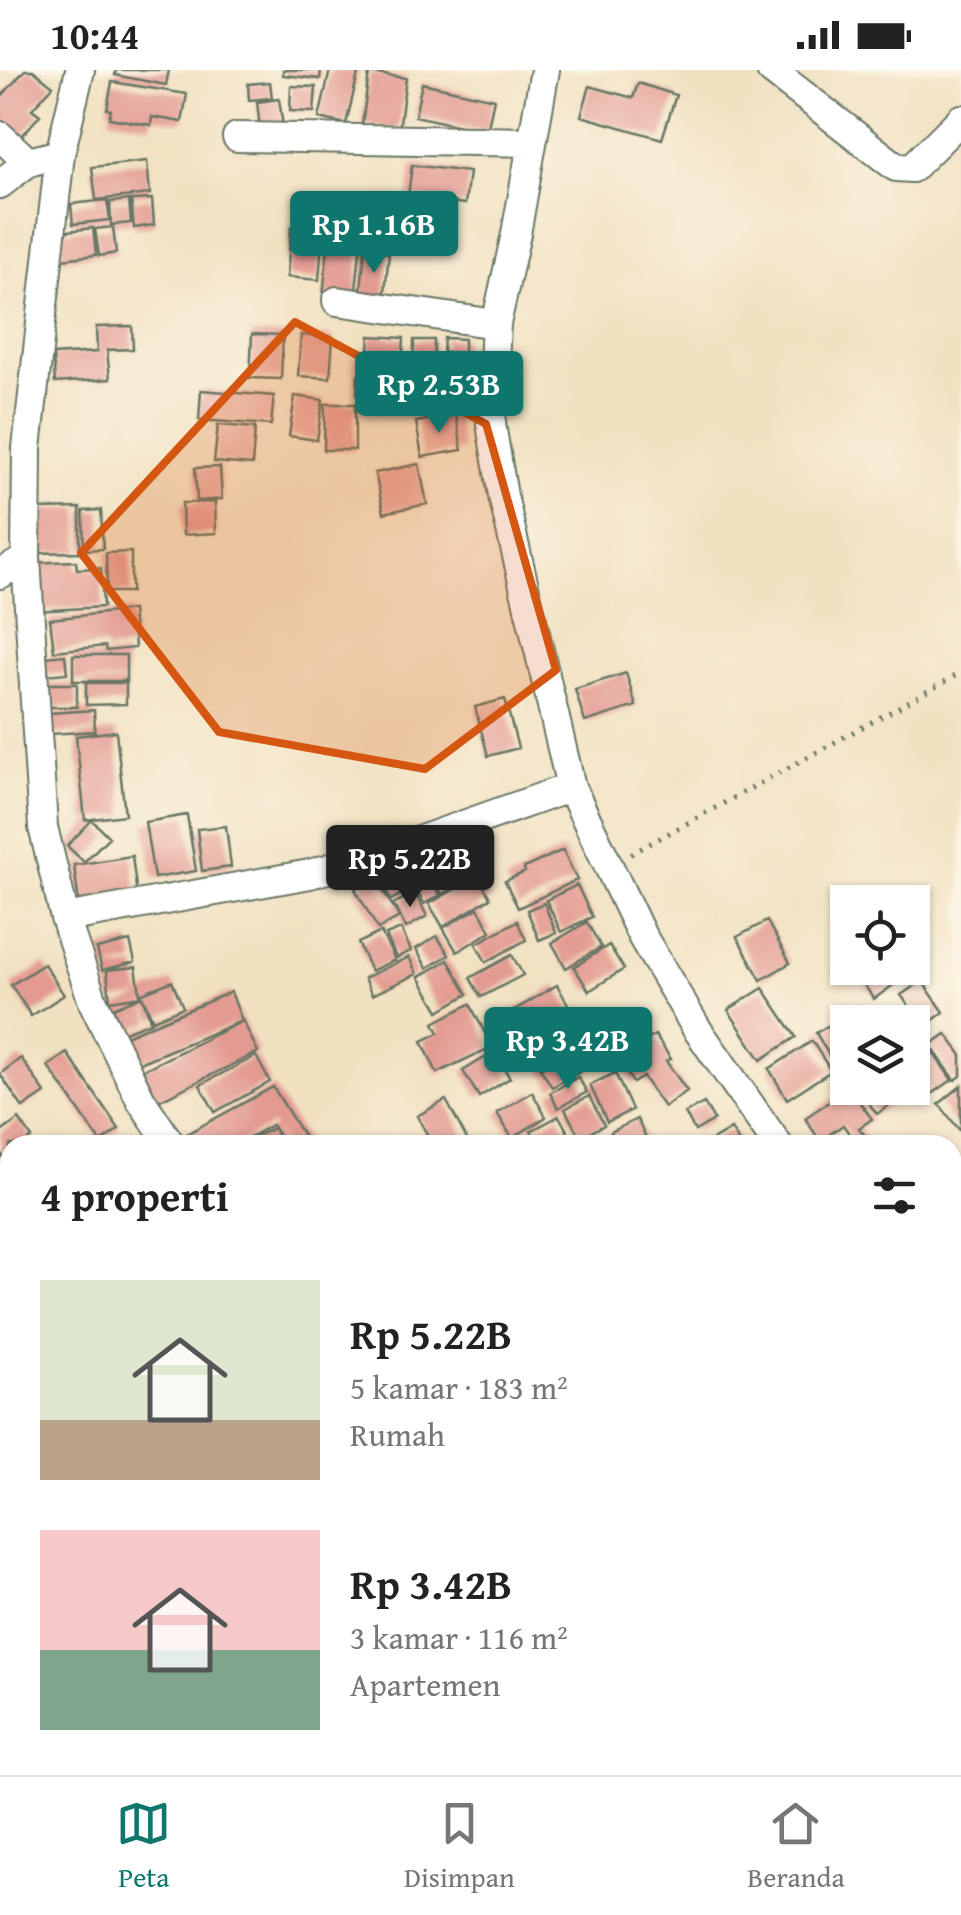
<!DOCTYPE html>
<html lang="id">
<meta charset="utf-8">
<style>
body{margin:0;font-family:"Gentium Book Plus",serif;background:#f6f6f6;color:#222;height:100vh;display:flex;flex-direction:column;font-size:38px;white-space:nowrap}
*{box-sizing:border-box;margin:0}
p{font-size:32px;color:#767676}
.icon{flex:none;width:55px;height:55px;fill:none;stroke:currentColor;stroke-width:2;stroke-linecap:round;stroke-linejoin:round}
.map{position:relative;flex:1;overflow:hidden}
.sheet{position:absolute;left:0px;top:1065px;width:962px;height:640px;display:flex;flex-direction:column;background:#fff;border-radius:30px 30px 0 0;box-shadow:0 2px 8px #0004}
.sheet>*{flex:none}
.fabs{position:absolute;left:830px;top:815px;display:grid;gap:20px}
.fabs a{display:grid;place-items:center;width:100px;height:100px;border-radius:0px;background:#fff;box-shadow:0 2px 8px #0004;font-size:50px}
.price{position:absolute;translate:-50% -85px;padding:0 22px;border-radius:10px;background:#0f766e;color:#fff;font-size:32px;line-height:65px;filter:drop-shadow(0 2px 5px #0008)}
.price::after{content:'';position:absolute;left:50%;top:60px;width:30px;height:22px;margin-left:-15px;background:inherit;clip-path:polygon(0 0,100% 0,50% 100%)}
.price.on{background:#222;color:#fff}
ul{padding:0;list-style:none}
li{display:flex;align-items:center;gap:30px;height:250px;padding:0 40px}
li span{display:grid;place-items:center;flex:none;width:280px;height:200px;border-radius:0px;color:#555}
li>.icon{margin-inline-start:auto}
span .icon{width:120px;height:120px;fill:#fffc;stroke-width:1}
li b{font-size:42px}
h2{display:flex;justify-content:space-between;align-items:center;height:120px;padding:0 40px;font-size:42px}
.status{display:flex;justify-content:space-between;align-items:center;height:70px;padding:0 50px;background:#fff;direction:ltr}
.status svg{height:28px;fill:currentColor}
.dock{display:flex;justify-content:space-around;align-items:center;height:140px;border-top:2px solid #e0e0e0;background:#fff;font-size:28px;color:#767676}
.dock a{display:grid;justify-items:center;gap:5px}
.dock .on{color:#0f766e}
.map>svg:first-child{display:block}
</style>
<div class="status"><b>10:44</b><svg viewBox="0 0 49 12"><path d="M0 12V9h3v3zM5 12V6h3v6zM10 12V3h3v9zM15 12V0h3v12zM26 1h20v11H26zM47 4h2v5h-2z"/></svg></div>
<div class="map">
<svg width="961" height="1705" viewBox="0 0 961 1705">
<rect width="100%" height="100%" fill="#fcf5e5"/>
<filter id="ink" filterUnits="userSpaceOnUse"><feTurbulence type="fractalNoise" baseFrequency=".01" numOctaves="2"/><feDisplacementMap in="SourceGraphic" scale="20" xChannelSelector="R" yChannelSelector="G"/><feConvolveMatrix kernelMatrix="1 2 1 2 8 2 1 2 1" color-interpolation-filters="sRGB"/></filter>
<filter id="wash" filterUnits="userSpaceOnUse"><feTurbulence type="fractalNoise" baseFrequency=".0048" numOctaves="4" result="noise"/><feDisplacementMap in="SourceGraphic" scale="40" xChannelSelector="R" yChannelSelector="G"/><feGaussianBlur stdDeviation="2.25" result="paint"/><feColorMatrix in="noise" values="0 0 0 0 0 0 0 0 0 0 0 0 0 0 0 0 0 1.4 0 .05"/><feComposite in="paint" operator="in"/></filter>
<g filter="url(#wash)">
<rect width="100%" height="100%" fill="#f1e1c1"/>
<g id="blocks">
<path fill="#e39a91" d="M25,0H33L53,16L32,39L40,45L21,67L0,51V28Z
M116,0H169L166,15L115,5Z
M283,0H321L320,9L283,5Z
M330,0H359L346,54L319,48Z
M369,3L406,8L399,60L362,55Z
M112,12L187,24L182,52L152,47L151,55L109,48L111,40L107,39Z
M270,12L272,28L249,30L248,14Z
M422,13L494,29L487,62L415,46Z
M638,13L676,25L662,69L581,46L590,16L633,28Z
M291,16L316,17L314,42L290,41Z
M279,29L283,56L260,59L257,32Z
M147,91L150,124L96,130L92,97Z
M412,95L469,102L465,134L408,126Z
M152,129L154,155L134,158L131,130Z
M107,130L110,150L73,154L71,134Z
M129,130L131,153L111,155L110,132Z
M413,135L449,141L446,162L410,157Z
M330,156L362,160L355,230L323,227Z
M113,157L116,183L99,186L95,159Z
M291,157L323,159L319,210L287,207Z
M93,158L96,185L62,189L59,162Z
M365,180L389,183L384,232L360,229Z
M132,256L133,279L107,280L110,309L55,313L53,285L97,282L96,257Z
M252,264L283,265L281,309L250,308Z
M301,265L333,267L330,308L298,306Z
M370,266L404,268L401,311H395L394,327L357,325L358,305L367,306Z
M444,268L464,269V283L443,282Z
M414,270H434V292H458V322H413Z
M201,320L274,326L271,355L199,350Z
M295,326L323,330L317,370L289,366Z
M325,334H355V380H324Z
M456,345L462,380L422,387L416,352Z
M218,355L255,358L252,395L214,392Z
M419,394L427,434L384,443L375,403Z
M220,397L222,429L197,431L195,398Z
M215,432L216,463L183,465L182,433Z
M80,438V482L37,483L36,439Z
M101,440L103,479L84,480L83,441Z
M131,482V522H107L106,483Z
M76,491L77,499L101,498L103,537L34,541L32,493Z
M132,540L135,578L106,581L105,576L54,581L50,549Z
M65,585L67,603L36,606L34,588Z
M73,585H126V611H73Z
M626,603L636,636L585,652L575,619Z
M86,613H126V634L86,635Z
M40,614H77V637H40Z
M505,629L518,678L488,686L475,637Z
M94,640L95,661L51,664L50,643Z
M116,661L125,745L85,750L76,666Z
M187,745L196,801L154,808L145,752Z
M92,750L109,767L84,792L67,776Z
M226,756L231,797L202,801L197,759Z
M563,780L577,810L518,838L505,811L525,802L524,798Z
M132,786L137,825L79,834L74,795Z
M441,786L456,817L442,824L426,794Z
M422,794L440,825L424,834L408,802Z
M400,798L411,819L391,830L380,809Z
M478,806L490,828L443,857L429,834Z
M375,807L399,847L378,859L355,819Z
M577,815L592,847L561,862L546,830Z
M415,823L427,846L406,858L393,834Z
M544,833L556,863L539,870L527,840Z
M478,838L491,861L457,882L443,858Z
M517,851L526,870L486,892L476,874Z
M767,851L790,893L761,910L737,867Z
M587,852L601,877L566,898L552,873Z
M401,859L411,881L396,888L386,865Z
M381,862L395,890L371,901L358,873Z
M437,866L449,885L427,898L416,879Z
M130,871L135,892L102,900L97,879Z
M609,875L624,899L589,921L574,897Z
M512,885L523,905L481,927L470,908Z
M409,887L417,904L372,925L364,908Z
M448,890L468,924L439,941L419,907Z
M44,894L64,925L31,946L11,915Z
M136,897L140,924L172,911L183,937L153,950L142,926L110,931L107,900Z
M881,898H906L910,903L874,929L862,912Z
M922,911L944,942L924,957L901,925Z
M557,915L573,943L529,969L513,941Z
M763,918L796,967L761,990L728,940Z
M231,922L242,951L134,995L123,967Z
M142,926L151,952L122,963L113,938Z
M470,934L492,977L437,1003L422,971L439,963L434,953Z
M861,936L871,952H848V977L830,987L816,963Z
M575,943L589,964L549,990L535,968Z
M243,951L258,982L158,1031L143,1000Z
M946,964L961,984V1006L955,1010L930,975Z
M655,965L671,989L666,991L687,1021L664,1037L643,1007L633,1013L618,989Z
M812,971L831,1001L787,1029L769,999Z
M929,977L952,1010L932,1024L912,997V989Z
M574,979L585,999L552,1017L540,998Z
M494,982L510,1008L479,1027L463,1001Z
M67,983L119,1059L101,1072L48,996Z
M848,984V1017L832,995Z
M256,986L270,1012L215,1042L200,1015Z
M21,988L45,1023L23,1038L0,1004Z
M615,1003L632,1040L607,1052L590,1015Z
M578,1007L587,1022L558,1038L550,1023Z
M961,1016V1062L939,1034Z
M273,1017L309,1075H285L272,1055L235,1075H187L183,1066Z
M849,1018L872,1049L859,1058L871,1073L868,1075H840L851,1066L843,1055L820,1071L805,1048Z
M857,1018H885L895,1031L877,1044Z
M532,1022L546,1047L512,1068L497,1043Z
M589,1026L604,1055L580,1068L565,1039Z
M446,1030L470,1075H433L417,1046Z
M704,1033L714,1050L695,1061L685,1043Z
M559,1046L571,1068L559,1075H539L531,1061Z
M19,1049L32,1068L22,1075H10V1083L4,1088L0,1082V1063Z
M637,1049L649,1075H617L611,1062Z
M274,1058L282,1075H237Z
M731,1059L741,1075H704Z
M10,1116V1158L0,1143V1123Z
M10,1183V1236L0,1222V1190Z
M5,1304L10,1310V1343L0,1330V1308Z
M0,1447L10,1460V1550L0,1538Z
M0,1641L10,1653V1688L0,1696Z
M956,1654L961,1658V1699L952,1692V1658Z
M199,1695H214L221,1705H185Z
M243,1695H282L268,1705H250Z
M491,1695H509L518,1705H480Z
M512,1695H568L557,1705H521Z
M574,1695H591L602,1705H565Z
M669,1695H696L687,1705H668L664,1700Z
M746,1695H786L788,1697L782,1705H750L743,1699Z
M905,1695H931L941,1703L940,1705H898Z"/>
</g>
</g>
<g filter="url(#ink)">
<use href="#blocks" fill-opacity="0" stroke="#687665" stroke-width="2.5"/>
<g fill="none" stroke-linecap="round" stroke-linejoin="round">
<defs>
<path id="minor" d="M80,0L60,84L27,378L26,489L43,757L65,848L93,932L141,1030L171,1075
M545,0L516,164L496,254L491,354L503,426L571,717L642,866L697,959L778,1075
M771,0L896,97L912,98L961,49
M0,66L28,92
M237,67L532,72
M0,114L28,92L60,84
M337,231L496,254
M0,504L26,489
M65,848L310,804L407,775L571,717
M952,1292L961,1301
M0,1371L10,1365
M0,1395L10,1396
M0,1562L10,1575
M952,1608L961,1599
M89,1695L94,1702
M360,1695L368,1705
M639,1695L649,1705
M865,1705L874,1695"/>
</defs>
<use href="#minor" stroke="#687665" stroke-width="32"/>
<path stroke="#687665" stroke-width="5" stroke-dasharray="2.5 8" stroke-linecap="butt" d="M631,784L961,603"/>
<use href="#minor" stroke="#fff" stroke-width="28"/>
</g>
</g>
<path fill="#d45610" fill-opacity="0.2" stroke="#d45610" stroke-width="8" stroke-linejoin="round" d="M295,252L486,354L556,600L425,699L219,662L81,483Z"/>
</svg>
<div class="fabs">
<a><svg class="icon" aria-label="locate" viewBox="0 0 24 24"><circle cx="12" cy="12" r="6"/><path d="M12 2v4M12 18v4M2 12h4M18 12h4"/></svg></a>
<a><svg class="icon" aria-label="layers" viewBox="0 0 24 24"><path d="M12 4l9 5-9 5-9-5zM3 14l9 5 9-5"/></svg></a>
</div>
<b class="price" style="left:374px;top:206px">Rp 1.16B</b>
<b class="price" style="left:439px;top:366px">Rp 2.53B</b>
<b class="price on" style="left:410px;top:840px">Rp 5.22B</b>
<b class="price" style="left:568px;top:1022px">Rp 3.42B</b>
<section class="sheet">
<h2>4 properti<svg class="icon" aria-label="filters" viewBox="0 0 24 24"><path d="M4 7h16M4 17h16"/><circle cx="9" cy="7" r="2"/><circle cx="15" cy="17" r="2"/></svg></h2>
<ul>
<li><span style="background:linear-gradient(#dfe7d0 70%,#b9a48a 0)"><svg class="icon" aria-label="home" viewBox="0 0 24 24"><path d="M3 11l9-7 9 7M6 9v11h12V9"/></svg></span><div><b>Rp 5.22B</b><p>5 kamar · 183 m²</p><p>Rumah</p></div></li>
<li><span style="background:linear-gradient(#f6c9c9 60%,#7fa58c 0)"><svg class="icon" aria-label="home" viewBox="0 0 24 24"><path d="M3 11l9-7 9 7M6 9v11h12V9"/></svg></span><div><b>Rp 3.42B</b><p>3 kamar · 116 m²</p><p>Apartemen</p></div></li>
</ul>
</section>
</div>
<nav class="dock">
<a class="on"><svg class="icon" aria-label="map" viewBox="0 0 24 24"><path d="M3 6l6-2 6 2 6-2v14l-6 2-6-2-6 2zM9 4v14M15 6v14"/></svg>Peta</a>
<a><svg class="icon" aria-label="saved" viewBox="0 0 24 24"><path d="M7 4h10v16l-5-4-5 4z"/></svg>Disimpan</a>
<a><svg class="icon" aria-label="home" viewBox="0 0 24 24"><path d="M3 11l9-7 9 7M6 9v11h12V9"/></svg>Beranda</a>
</nav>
